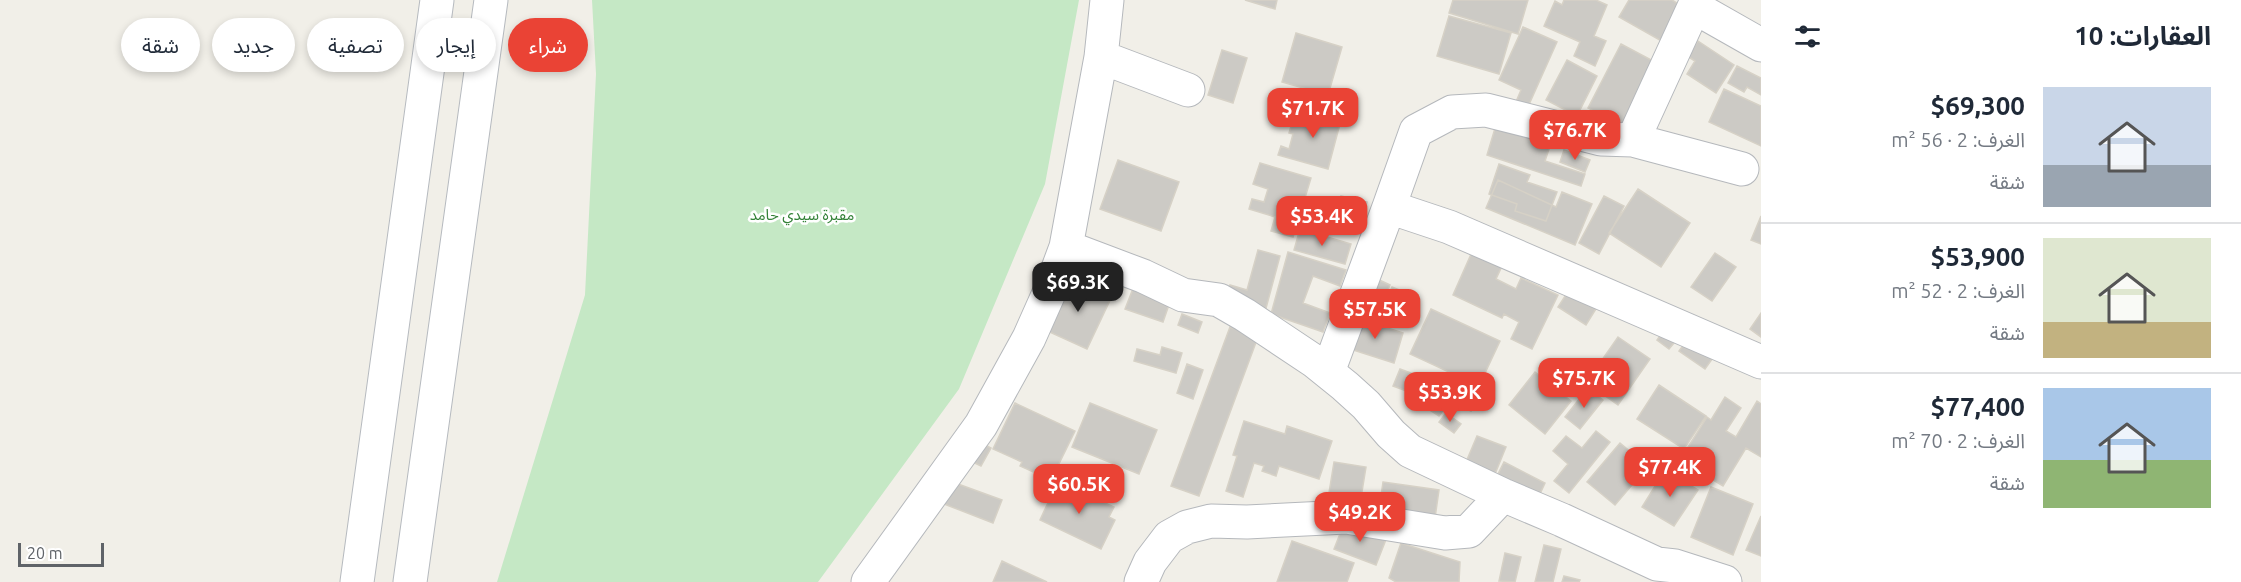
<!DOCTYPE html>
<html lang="ar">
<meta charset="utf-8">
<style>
body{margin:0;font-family:Ubuntu,"Noto Sans Arabic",sans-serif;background:#f6f6f7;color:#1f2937;direction:rtl;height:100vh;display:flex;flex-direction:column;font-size:22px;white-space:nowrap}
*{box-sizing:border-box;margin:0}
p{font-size:20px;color:#747a83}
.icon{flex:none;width:33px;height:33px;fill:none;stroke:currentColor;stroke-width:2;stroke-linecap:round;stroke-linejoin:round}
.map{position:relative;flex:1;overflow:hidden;direction:ltr}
.sheet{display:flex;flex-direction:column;background:#fff;width:480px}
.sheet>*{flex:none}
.guide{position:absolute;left:18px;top:18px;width:570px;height:54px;direction:rtl;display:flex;gap:12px}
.scale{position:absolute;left:18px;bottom:15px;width:86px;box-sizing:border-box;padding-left:6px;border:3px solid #5f6368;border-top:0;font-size:16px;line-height:21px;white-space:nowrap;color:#5f6368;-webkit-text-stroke:4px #fff;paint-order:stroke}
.price{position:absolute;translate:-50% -51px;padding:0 14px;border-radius:12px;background:#ea4335;color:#fff;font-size:20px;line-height:39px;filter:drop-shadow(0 2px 3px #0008)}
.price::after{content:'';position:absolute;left:50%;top:36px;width:18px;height:14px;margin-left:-9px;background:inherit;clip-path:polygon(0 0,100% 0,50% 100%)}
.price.selected{background:#222;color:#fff}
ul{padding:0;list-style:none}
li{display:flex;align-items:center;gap:18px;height:150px;padding:0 30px}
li+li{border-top:2px solid #e0e1e3}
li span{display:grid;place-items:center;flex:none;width:168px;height:120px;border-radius:0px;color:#555}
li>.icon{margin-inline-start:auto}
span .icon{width:72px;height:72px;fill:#fffc;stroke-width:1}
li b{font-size:26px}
h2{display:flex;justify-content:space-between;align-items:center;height:72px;padding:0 30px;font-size:26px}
.tag{padding:0 21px;border-radius:27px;background:#fff;box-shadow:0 3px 9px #0003;font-size:21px;line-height:54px}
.tag.selected{background:#ea4335;color:#fff}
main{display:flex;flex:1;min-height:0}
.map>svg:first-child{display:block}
</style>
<main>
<section class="sheet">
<h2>العقارات: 10<svg class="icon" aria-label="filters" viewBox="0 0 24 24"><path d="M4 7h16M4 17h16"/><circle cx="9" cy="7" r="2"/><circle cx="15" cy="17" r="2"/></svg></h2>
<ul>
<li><span style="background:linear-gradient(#c9d6e8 65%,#9aa5b1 0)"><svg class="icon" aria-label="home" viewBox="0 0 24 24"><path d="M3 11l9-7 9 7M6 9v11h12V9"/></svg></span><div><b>$69,300</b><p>الغرف: 2 · 56 m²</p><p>شقة</p></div></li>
<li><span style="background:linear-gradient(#dfe7d0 70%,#c2b280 0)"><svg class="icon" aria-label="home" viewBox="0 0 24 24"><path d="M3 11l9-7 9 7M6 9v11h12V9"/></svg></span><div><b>$53,900</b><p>الغرف: 2 · 52 m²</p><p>شقة</p></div></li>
<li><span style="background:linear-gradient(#a9c7e8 60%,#8fb573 0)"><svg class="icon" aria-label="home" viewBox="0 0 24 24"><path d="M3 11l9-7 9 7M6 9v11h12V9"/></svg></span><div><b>$77,400</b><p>الغرف: 2 · 70 m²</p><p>شقة</p></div></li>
</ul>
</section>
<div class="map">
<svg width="1761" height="582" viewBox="0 0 1761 582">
<rect width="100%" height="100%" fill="#f1efe8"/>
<path fill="#c5e8c5" d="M592,0H1079L1045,184L959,389L818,582H497L585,295L596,74Z"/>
<path fill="#cccac5" stroke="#d6d1c6" stroke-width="1.5" d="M1245,0H1277L1275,9Z
M1453,0H1528L1518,34L1449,13Z
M1564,0H1596L1607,5L1594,36L1606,41L1595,66L1574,56L1580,42L1544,26L1555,1L1562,5Z
M1629,0H1672L1685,8L1665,43L1619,17Z
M1449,16L1511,33L1499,74L1437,56Z
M1523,27L1557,42L1527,109L1515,104L1521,90L1499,80Z
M1296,33L1342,47L1328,95L1282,82Z
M1698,41L1734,65L1716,93L1687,74L1695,61L1687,56Z
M1621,44L1657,63L1624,127L1588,108Z
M1222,50L1247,58L1233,103L1208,95Z
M1567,60L1597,76L1577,116L1546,100Z
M1737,66L1761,78V95L1747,87L1744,92L1728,83Z
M1724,89L1761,106V146L1709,122Z
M1317,108L1339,114L1338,119L1341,120L1328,169L1278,155L1281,146L1289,149L1293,134L1289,133L1294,116L1313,122Z
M1496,125L1551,143L1545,161L1585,174L1581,186L1487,155Z
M1564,150L1590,160L1585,172L1560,162Z
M1118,160L1179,182L1161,231L1100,209Z
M1260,163L1311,178L1293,237L1271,231L1275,217L1249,209L1252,199L1264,202L1268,189L1253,184Z
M1499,164L1530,175L1527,182L1557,192L1546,221L1515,211L1517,204L1489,194Z
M1498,180L1556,207L1562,192L1592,204L1575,245L1486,208Z
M1638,189L1690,223L1661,267L1609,233Z
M1341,196L1367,202L1361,224L1336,217Z
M1604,196L1624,206L1599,254L1579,243Z
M1761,216V244L1751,240Z
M1300,229L1351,244L1345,264L1294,250Z
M1258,250L1280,256L1265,312L1226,301L1230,285L1247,290Z
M1288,252L1346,270L1340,286L1313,276L1303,303L1330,313L1323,332L1271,314Z
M1472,252L1502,266L1496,279L1516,289L1521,278L1558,295L1532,349L1511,339L1519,322L1504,314L1502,318L1453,295Z
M1715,253L1736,267L1712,301L1691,287Z
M1070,276L1112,296L1087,349L1045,330Z
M1375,278L1390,285L1379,312L1363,305Z
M1134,286L1171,299L1163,322L1125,309Z
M1392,287L1414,296L1404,320L1382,310Z
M1571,287L1599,304L1586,325L1558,307Z
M1431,309L1500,341L1479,386L1410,354Z
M1761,313V337L1750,329Z
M1182,314L1202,322L1198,333L1178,325Z
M1356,318L1403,333L1394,363L1347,348Z
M1230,327L1258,337L1199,496L1171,486Z
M1666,327L1679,337L1669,349L1657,340Z
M1618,337L1650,359L1618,405L1604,395L1614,379L1597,367Z
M1689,337L1715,355L1705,369L1679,351Z
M1162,347L1182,353L1176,373L1134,361L1137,349L1160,355Z
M1187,364L1203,370L1193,399L1177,393Z
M1400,369L1430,380L1423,397L1393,386Z
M1535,372L1571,401L1545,434L1509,405Z
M1659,385L1706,416L1684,449L1637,419Z
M1588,388L1603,400L1580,429L1565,417Z
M1460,392L1476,399L1471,411L1455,404Z
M1429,393L1447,405L1439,416L1422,405Z
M1725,397L1741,408L1726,431L1736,437L1757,401L1761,404V457L1746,448L1723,486L1705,475L1699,485L1674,469L1707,417L1711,420Z
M1015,403L1075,431L1051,480L1020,466L1022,462L993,449Z
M1090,403L1157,430L1139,474L1072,447Z
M1446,413L1461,424L1454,433L1439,422Z
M1244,421L1285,434L1287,426L1332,441L1319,479L1279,466L1276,476L1262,471L1264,466L1254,463L1243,497L1226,491L1237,456L1233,455Z
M1596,431L1610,442L1569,493L1554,481L1568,464L1553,451L1566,436L1582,448Z
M1477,436L1506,447L1495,474L1466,462Z
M978,441L991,448L981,466L968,460Z
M1620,443L1648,466L1615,505L1587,482Z
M1334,462L1366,467L1360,504L1328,499Z
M1504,462L1545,483L1539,496L1497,476Z
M1665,470L1698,490L1674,526L1642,507Z
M947,480L1002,500L993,523L939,502Z
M1058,481L1114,507L1109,517L1115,520L1101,549L1040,520Z
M1383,482L1439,490L1431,546L1375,538Z
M1711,487L1753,504L1733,555L1691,537Z
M1761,516V556L1746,550Z
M1345,521L1387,537L1376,565L1334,549Z
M1292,541L1354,563L1347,582H1277Z
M1401,543L1460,562L1459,582H1396L1389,578Z
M1544,545L1561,549L1553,582H1535Z
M1505,553L1521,557L1515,582L1499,581Z
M1002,561L1047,582H993Z
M1564,576L1580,580L1579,582H1562Z"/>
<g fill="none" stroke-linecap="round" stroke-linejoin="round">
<defs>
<path id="street" d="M1697,0L1694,7L1761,45
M1101,57L1188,90
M1633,140L1694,7
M1742,169L1633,140L1601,139L1486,110L1452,112L1416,131L1389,207L1449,227L1761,362
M1066,247L1143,276L1183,295L1219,300L1245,315L1314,361L1345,386L1366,405L1391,434L1410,451L1503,495L1562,520L1657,564L1675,566L1725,582
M1328,372L1389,207
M868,582L981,425L1029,338L1049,293L1066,247L1101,57L1107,0
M1141,582L1150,562L1169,537L1187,527L1211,521L1247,522L1346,517L1445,533L1469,531L1503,495"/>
<path id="secondary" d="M357,582L437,0
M410,582L491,0"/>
</defs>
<use href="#street" stroke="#b5b8bc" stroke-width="35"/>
<use href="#secondary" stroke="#b6babf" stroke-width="35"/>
<use href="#street" stroke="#fff" stroke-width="33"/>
<use href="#secondary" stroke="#fff" stroke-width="33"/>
</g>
<g text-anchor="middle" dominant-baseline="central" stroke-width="5" stroke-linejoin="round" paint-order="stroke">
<g font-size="15" fill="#348238" stroke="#fff">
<text x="802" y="214">مقبرة سيدي حامد</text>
</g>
</g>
</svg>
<div class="scale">20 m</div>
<b class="price" style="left:1313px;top:139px">$71.7K</b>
<b class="price" style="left:1575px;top:161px">$76.7K</b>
<b class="price" style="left:1322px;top:247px">$53.4K</b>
<b class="price selected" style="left:1078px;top:313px">$69.3K</b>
<b class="price" style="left:1375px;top:340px">$57.5K</b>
<b class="price" style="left:1584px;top:409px">$75.7K</b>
<b class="price" style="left:1450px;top:423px">$53.9K</b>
<b class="price" style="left:1670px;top:498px">$77.4K</b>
<b class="price" style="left:1079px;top:515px">$60.5K</b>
<b class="price" style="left:1360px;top:543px">$49.2K</b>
<div class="guide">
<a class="tag selected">شراء</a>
<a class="tag">إيجار</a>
<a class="tag">تصفية</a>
<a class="tag">جديد</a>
<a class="tag">شقة</a>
</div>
</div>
</main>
